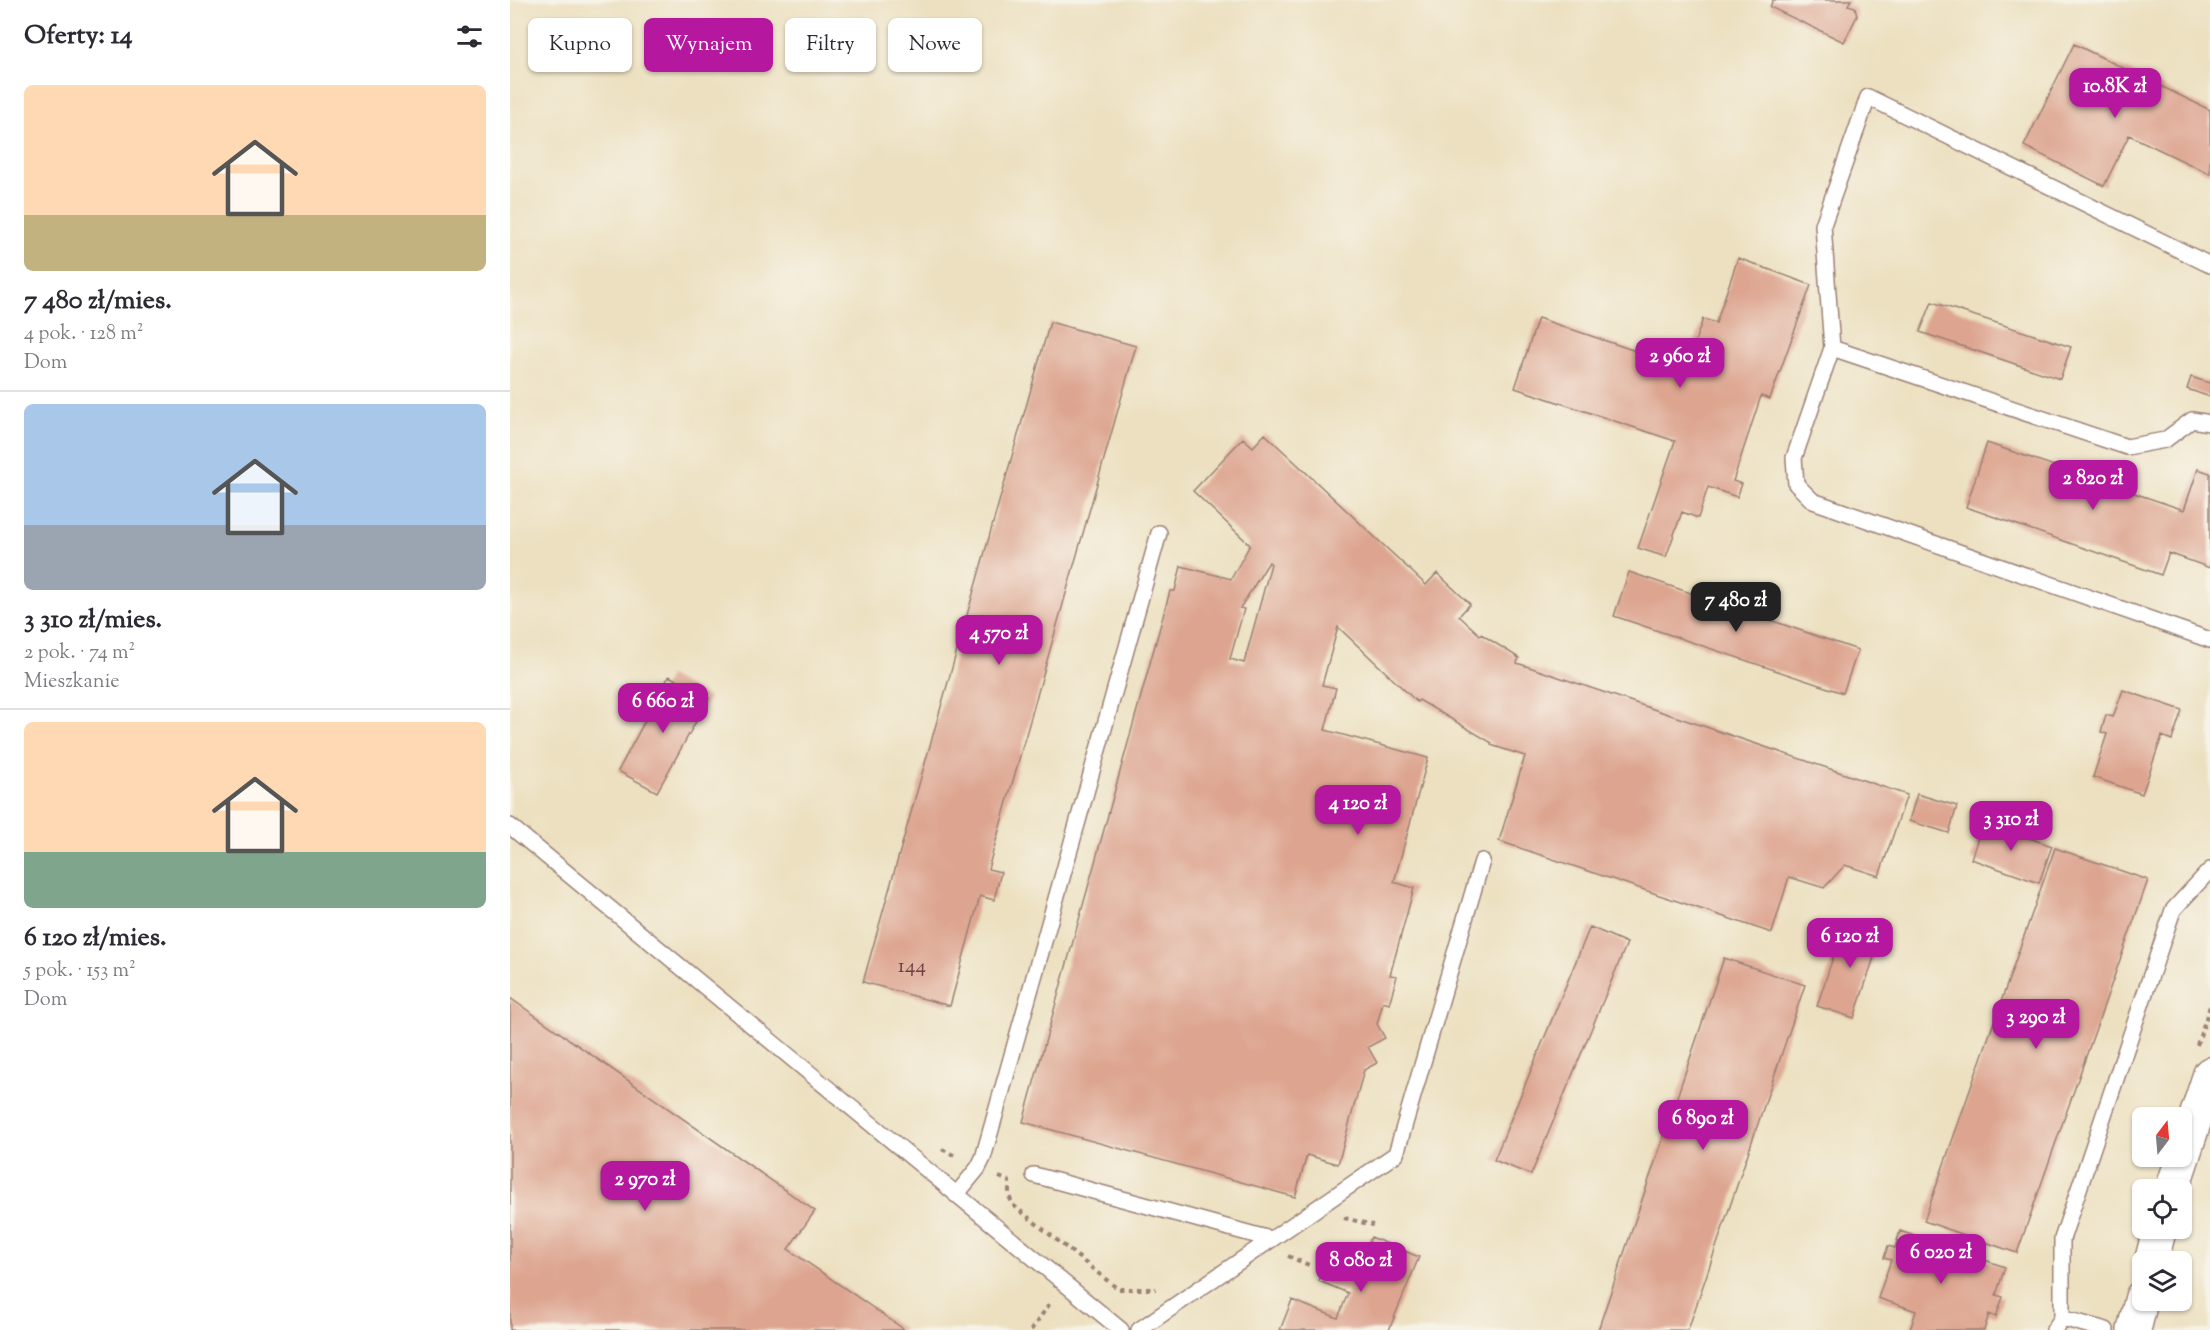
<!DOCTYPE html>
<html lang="pl">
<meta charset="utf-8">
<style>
body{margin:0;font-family:"Sorts Mill Goudy",serif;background:#f7f7f7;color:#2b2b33;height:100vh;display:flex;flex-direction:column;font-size:22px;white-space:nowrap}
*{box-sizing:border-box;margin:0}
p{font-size:20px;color:#7c7c81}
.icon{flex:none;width:33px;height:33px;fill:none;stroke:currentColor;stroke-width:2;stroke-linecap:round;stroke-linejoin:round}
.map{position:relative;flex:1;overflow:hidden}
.drawer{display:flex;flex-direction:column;background:#fff;width:510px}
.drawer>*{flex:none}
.banner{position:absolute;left:18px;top:18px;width:570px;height:54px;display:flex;gap:12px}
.needle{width:39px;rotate:16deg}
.fabs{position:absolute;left:1622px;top:1107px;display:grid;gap:12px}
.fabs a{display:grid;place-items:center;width:60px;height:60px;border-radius:9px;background:#fff;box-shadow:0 2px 4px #0004;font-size:30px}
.price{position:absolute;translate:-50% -51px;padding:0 14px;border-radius:12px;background:#b5179e;color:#fff;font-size:20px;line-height:39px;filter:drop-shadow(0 2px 3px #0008)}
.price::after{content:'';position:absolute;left:50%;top:36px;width:18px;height:14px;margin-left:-9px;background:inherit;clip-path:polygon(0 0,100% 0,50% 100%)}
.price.on{background:#222;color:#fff}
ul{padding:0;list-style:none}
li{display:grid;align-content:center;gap:12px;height:318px;padding:0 24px}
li+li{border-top:2px solid #e1e1e2}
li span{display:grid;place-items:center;height:186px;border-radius:9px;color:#555}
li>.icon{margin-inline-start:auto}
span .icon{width:108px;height:108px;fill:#fffc;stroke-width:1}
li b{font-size:26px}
h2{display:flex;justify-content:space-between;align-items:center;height:72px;padding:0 24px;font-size:26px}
.tag{padding:0 21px;border-radius:9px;background:#fff;box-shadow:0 2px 4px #0004;font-size:21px;line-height:54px}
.tag.on{background:#b5179e;color:#fff}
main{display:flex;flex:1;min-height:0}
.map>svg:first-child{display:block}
</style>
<main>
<section class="drawer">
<h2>Oferty: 14<svg class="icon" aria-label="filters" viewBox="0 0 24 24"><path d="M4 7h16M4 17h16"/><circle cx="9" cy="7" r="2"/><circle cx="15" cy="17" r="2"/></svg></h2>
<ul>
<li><span style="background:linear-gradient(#ffd9b3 70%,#c2b280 0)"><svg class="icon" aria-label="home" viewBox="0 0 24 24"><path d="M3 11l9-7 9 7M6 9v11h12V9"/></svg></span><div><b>7 480 zł/mies.</b><p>4 pok. · 128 m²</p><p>Dom</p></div></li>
<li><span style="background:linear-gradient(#a9c7e8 65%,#9aa5b1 0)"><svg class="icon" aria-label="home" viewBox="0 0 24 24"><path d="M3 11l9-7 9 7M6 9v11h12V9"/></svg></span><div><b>3 310 zł/mies.</b><p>2 pok. · 74 m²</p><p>Mieszkanie</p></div></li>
<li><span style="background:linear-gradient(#ffd9b3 70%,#7fa58c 0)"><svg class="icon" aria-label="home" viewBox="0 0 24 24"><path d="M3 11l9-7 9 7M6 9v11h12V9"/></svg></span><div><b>6 120 zł/mies.</b><p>5 pok. · 153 m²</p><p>Dom</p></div></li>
</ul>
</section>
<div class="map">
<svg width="1700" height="1330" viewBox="0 0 1700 1330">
<rect width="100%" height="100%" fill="#f7f3e8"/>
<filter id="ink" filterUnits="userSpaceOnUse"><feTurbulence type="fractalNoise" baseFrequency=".0167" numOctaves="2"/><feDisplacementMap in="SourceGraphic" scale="12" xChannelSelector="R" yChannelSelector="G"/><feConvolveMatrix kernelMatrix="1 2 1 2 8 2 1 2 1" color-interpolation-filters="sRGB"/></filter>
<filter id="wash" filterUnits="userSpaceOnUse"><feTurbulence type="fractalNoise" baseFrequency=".008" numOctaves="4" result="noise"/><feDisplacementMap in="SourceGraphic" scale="24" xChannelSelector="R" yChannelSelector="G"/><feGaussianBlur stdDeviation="1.35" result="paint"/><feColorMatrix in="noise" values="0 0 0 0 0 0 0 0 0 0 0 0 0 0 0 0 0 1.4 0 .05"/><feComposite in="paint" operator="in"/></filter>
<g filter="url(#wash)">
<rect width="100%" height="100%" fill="#ece0c0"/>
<g id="blocks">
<path fill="#dda590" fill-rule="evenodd" d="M1263,0H1341L1338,5L1345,7L1347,16L1334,42L1260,7Z
M1564,44L1700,110V174L1619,135L1594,186L1514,146Z
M1228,258L1301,285L1260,399L1251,396L1223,481L1232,484L1227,497L1198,487L1188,518L1172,512L1156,557L1128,548L1165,441L1005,388L1028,318L1188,372L1196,349L1184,344L1193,319L1206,323Z
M1422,302L1561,347L1550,379L1410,332Z
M540,322L626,346L478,869L491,872L484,900L470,896L440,1006L353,982Z
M1681,377L1700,383V397L1677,389Z
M755,434L916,585L927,573L960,604L949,616L970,635L971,634L1009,658L1007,663L1397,795L1369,876L1335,865L1314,888L1279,877L1262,933L989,841L1015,756L981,745L982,743L909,700L907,702L828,627L812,685L826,688L815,730L918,758L884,882L904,888L880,975L887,976L879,1004L873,1002L867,1024L875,1038L858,1047L867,1063L854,1070L828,1164L797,1155L785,1197L513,1122L660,591H665L671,566L721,579L740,545L683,491L733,438L743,447ZM759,562L761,564L734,663L720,659L734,609L730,608Z
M1477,443L1674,510L1688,469L1700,473V568L1659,553L1651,575L1456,507Z
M1119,572L1348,650L1333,693L1104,616Z
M159,676L199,698L147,792L108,771Z
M1613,690L1672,710L1662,740L1652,736L1632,794L1583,777L1597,734L1591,732L1596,715L1603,717Z
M1407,794L1447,806L1439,833L1399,821Z
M1473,822L1542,846L1529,883L1461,859Z
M1545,848L1638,880L1507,1253L1414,1221Z
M1335,921L1372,933L1344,1018L1307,1006Z
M1080,927L1117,943L1021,1175L984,1160Z
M1214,958L1295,985L1178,1330H1088Z
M0,998L305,1211L278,1249L395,1330H0Z
M1390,1231L1495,1267L1486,1295L1493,1297L1486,1317L1479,1314L1474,1330H1400L1406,1311L1368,1298L1381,1260L1374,1258L1378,1246L1385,1248Z
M861,1237L909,1257L879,1330H770L782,1300L828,1318L838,1293L809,1281L816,1262L846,1274Z"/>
</g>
</g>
<g filter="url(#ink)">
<use href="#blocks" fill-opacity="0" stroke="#9b8076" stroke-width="1.5"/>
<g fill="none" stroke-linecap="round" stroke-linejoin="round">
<defs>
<path id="service" d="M1700,265L1358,97L1313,225L1322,348L1617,447L1655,440L1682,420L1700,423
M1322,348L1284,458L1286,484L1303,501L1700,640
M0,826L611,1330
M524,1175L760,1239
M446,1195L468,1168L473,1158L649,533
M629,1330L886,1154L972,861
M1544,1330L1552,1318
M1596,1330L1552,1318V1239L1663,910L1700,870"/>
<path id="tertiary" d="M1662,1190L1700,1074
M1641,1262L1650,1228
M1624,1330L1632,1297"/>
</defs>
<use href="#service" stroke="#9b8076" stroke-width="18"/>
<use href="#tertiary" stroke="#9b8076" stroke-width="36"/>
<path stroke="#9b8076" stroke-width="4" stroke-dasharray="4.5 4.5" stroke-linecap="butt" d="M1687,1045L1700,1006
M432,1149L447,1157
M489,1177L499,1181V1196L503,1205L608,1289H646
M834,1218L863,1225
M778,1256L799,1265
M521,1330L541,1302"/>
<use href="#service" stroke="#fff" stroke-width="15"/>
<use href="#tertiary" stroke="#fff" stroke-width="33"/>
</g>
</g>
<g text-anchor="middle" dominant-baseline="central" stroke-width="4.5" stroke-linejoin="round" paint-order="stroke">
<g font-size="21" fill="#6f4044">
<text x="402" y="967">144</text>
</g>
</g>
</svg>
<div class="fabs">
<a><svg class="needle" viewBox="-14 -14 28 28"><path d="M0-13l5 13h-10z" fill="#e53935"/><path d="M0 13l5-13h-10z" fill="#7c7c81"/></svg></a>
<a><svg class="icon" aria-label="locate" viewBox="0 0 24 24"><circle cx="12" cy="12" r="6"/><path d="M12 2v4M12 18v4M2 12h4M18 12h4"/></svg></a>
<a><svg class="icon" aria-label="layers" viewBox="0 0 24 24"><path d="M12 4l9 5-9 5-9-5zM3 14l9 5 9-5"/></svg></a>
</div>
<b class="price" style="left:1605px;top:119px">10.8K zł</b>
<b class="price" style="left:1170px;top:389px">2 960 zł</b>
<b class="price" style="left:1583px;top:511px">2 820 zł</b>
<b class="price on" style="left:1226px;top:633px">7 480 zł</b>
<b class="price" style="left:489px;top:666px">4 570 zł</b>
<b class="price" style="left:153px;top:734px">6 660 zł</b>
<b class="price" style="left:848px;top:836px">4 120 zł</b>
<b class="price" style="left:1501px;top:852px">3 310 zł</b>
<b class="price" style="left:1340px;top:969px">6 120 zł</b>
<b class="price" style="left:1526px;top:1050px">3 290 zł</b>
<b class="price" style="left:1193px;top:1151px">6 890 zł</b>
<b class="price" style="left:135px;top:1212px">2 970 zł</b>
<b class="price" style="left:1431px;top:1285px">6 020 zł</b>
<b class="price" style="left:851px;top:1293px">8 080 zł</b>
<div class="banner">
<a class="tag">Kupno</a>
<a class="tag on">Wynajem</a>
<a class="tag">Filtry</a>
<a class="tag">Nowe</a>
</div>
</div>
</main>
